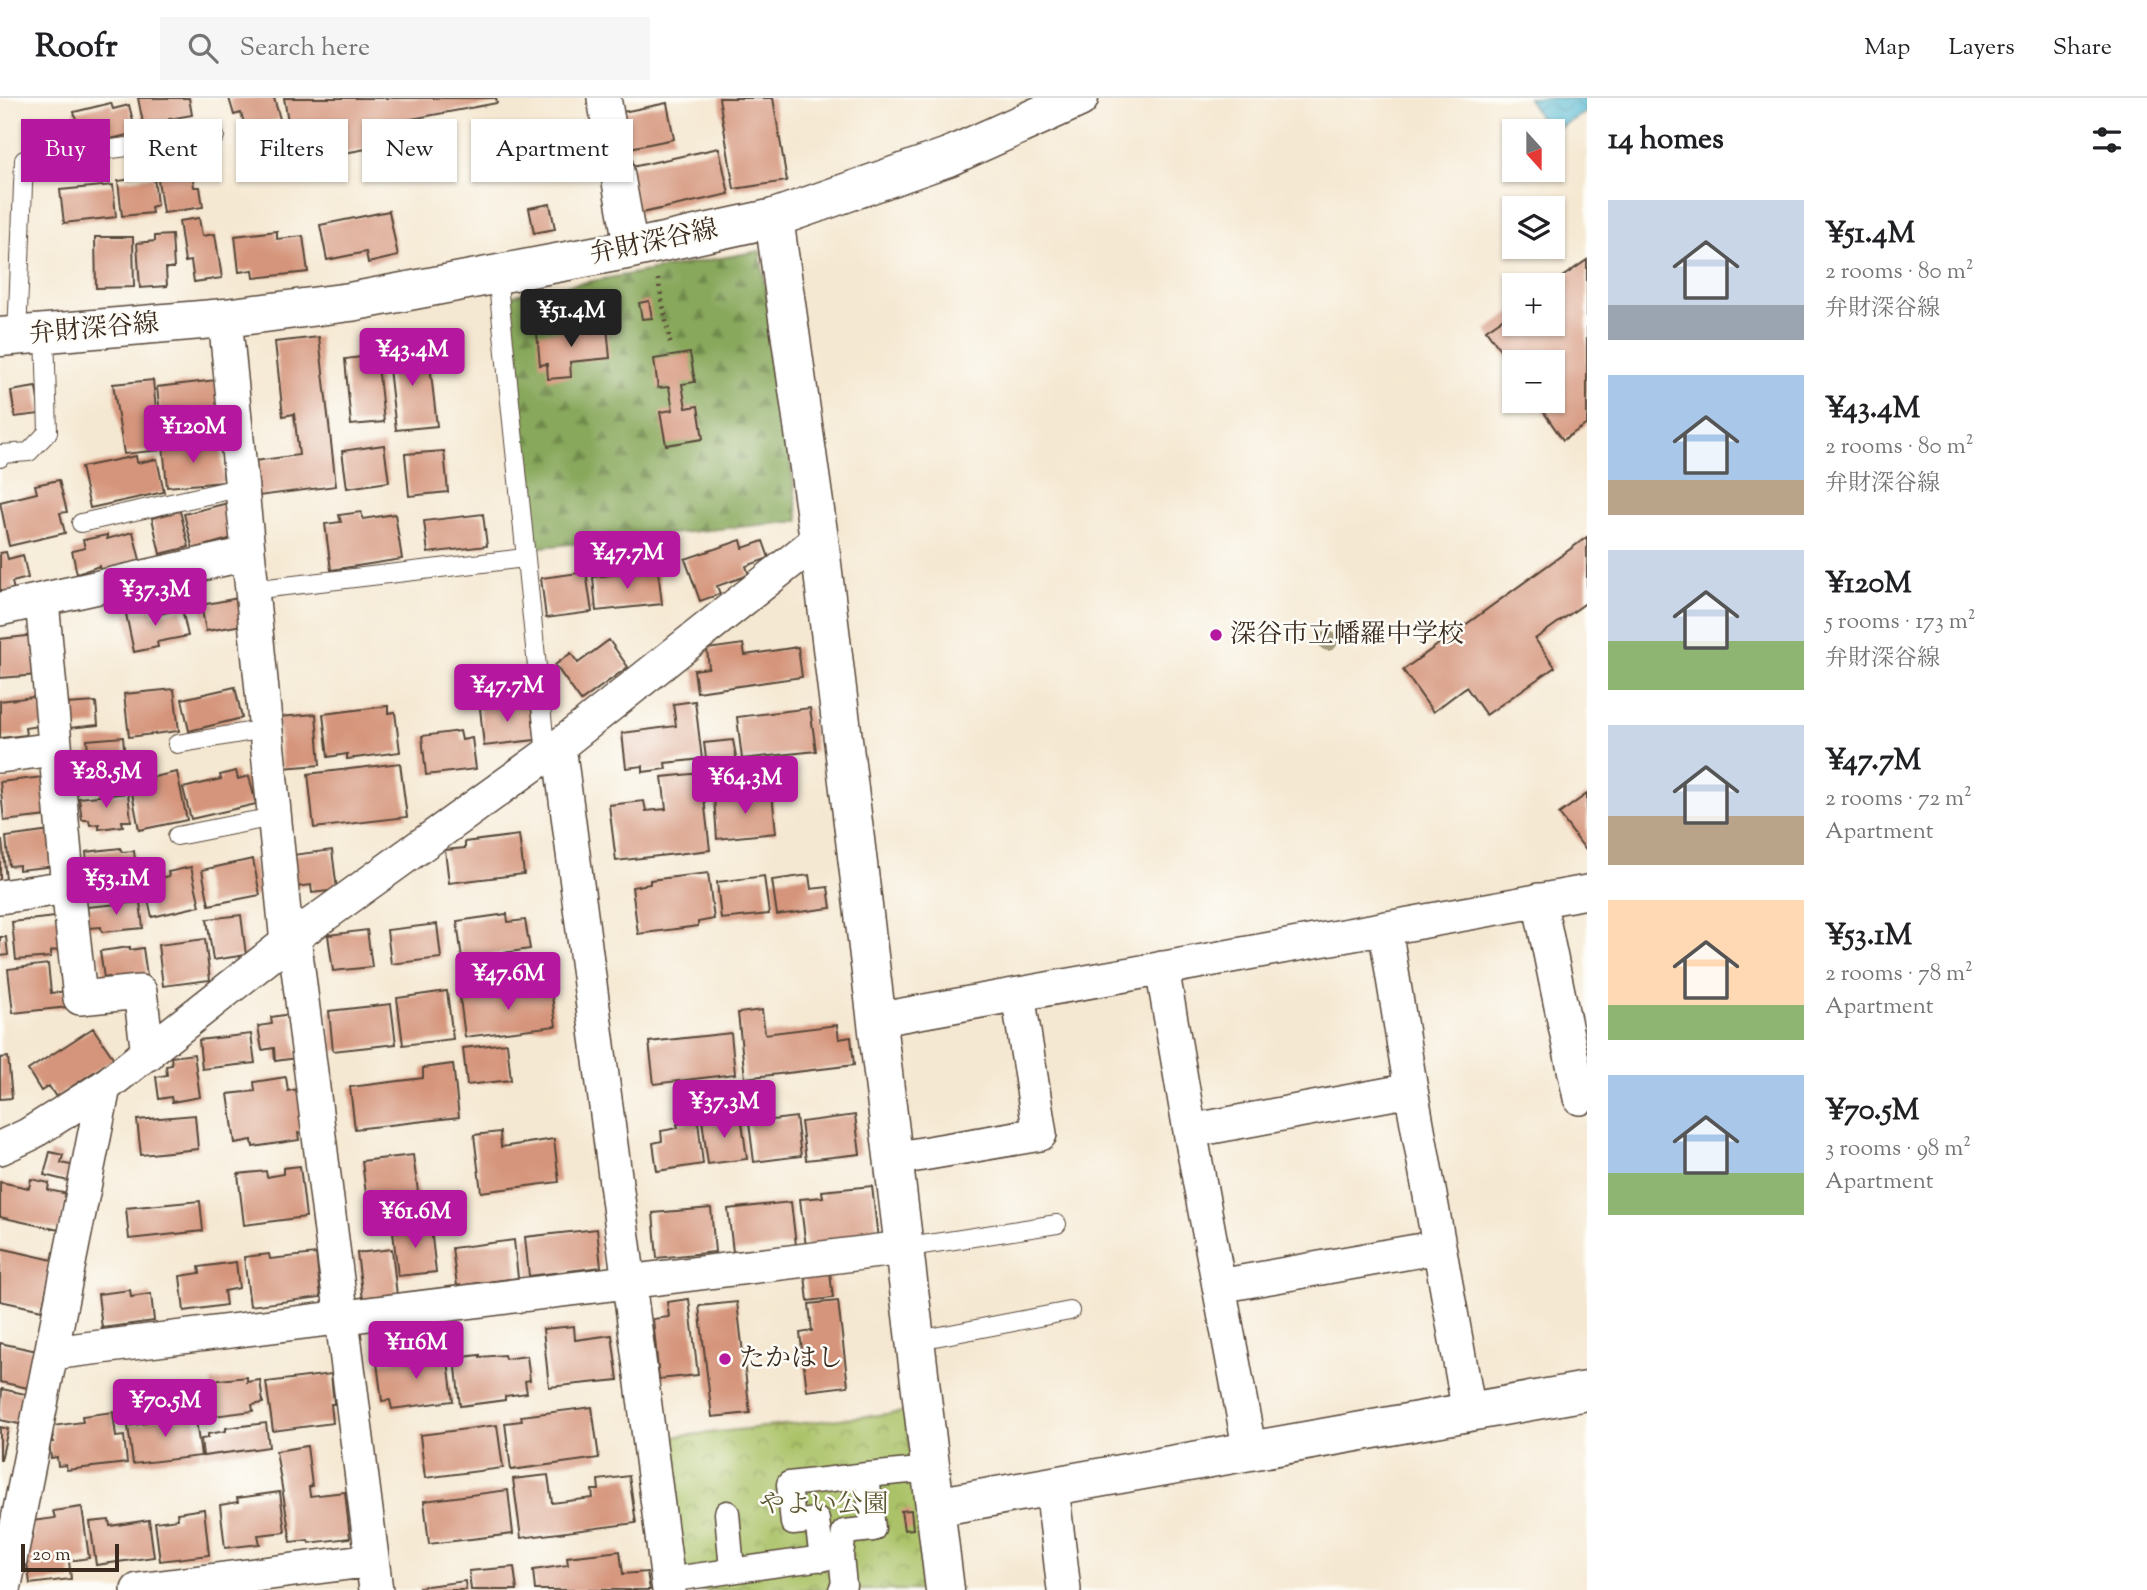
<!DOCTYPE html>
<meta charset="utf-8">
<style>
body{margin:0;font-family:"Sorts Mill Goudy","Noto Serif JP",serif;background:#f6f6f6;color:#202124;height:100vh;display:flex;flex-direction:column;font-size:26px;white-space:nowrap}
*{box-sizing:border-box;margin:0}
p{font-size:23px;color:#757577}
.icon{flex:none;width:38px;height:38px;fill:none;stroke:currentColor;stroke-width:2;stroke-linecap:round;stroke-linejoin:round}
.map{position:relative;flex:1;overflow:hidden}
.sheet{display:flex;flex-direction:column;background:#fff;width:560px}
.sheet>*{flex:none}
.hud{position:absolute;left:21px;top:21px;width:665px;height:63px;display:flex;gap:14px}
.needle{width:46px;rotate:159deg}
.controls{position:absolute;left:1502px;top:21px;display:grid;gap:14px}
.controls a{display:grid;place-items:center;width:63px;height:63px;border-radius:0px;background:#fff;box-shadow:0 2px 5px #0004;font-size:35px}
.scale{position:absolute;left:21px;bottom:18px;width:98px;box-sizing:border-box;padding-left:7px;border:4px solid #3b2a1e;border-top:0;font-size:19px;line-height:24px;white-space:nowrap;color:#3b2a1e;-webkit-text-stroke:5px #fdfcf7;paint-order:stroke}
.price{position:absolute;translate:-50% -60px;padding:0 16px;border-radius:7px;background:#b5179e;color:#fff;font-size:23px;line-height:46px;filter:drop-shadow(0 2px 4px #0008)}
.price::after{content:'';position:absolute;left:50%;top:42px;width:21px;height:16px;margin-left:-10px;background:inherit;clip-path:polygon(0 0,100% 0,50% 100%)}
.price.selected{background:#222;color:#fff}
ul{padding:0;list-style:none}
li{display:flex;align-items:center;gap:21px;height:175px;padding:0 21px}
li span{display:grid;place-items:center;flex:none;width:196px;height:140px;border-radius:0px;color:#555}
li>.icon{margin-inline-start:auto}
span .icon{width:84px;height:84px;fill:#fffc;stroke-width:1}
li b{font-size:30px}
h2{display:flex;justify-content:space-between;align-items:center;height:84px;padding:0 21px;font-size:30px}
.pill{padding:0 24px;border-radius:0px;background:#fff;box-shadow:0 2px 5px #0004;font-size:24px;line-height:63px}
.pill.selected{background:#b5179e;color:#fff}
header{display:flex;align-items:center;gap:42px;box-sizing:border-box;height:98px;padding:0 35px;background:#fff;border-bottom:2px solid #e0e0e0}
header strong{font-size:33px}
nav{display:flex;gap:38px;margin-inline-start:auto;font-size:24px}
.search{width:490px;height:63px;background:#f6f6f6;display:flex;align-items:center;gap:18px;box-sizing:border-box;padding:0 24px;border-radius:0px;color:#757577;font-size:26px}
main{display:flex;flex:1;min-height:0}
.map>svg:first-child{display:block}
</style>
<header>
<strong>Roofr</strong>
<div class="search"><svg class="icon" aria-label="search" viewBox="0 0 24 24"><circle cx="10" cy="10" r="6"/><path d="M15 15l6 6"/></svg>Search here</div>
<nav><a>Map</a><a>Layers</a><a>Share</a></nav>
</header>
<main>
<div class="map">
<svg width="1587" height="1492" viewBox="0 0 1587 1492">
<defs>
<pattern id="forest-firs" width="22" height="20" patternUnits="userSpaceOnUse" patternTransform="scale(1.75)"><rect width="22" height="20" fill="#88a85c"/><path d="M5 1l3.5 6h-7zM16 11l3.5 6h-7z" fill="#70894b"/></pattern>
<pattern id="park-crowns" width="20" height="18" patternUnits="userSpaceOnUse" patternTransform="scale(1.75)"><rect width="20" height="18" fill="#abc267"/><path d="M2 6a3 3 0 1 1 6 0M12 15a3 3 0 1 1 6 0" fill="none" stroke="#8c9e54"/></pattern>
<pattern id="water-waves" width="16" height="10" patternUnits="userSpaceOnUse" patternTransform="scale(1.75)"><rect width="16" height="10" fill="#54b9d2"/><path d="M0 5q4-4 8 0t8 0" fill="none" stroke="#4797aa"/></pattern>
</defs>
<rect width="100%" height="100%" fill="#fdfcf7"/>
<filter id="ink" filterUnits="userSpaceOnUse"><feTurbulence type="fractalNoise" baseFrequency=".0143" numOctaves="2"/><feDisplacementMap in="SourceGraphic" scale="14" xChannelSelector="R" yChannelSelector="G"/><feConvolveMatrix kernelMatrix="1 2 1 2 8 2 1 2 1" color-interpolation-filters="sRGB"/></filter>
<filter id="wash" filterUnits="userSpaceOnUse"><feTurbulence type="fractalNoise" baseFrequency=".00686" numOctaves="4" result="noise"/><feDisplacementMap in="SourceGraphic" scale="28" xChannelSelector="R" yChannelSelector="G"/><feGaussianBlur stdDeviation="1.57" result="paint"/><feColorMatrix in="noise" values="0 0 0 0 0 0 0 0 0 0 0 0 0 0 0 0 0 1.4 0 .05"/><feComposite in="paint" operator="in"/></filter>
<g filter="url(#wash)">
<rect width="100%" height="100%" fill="#f5e8d2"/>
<path fill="url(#forest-firs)" stroke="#62693d" stroke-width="2" d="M760,153L799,423L532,450L508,198Z"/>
<path fill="url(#park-crowns)" stroke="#737642" stroke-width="2" d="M905,1314L928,1492H682L662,1340Z"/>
<path fill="url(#water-waves)" stroke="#487278" stroke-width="2" d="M1528,0H1587V14L1552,33H1547Z"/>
<g id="blocks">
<path fill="#d5957b" d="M138,0H189L192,17L169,21L171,33L150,36L148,24L143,25Z
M229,0H274L280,21L246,31L241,15L234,17Z
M284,0H496L497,5L406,22L410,43L295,64Z
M719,0H773L787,83L734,91Z
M111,5L113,11L129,7L136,35L106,42L105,38L89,42L87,35L80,37L74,14Z
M667,5L674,41L625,51L618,15Z
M719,50L729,96L637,116L627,70Z
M191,64L194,89H200L203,109L163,115L156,69Z
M154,78L157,107L151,109L152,115L122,118L118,83Z
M113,87L116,119L64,125L60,92Z
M550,106L555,131L534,135L529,110Z
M389,113L398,158L368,165L366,154L327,162L320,127Z
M199,120L202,138L215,136L222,180L194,184L191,163L185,164L179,123Z
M277,133V141L303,138L308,174L254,180L253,172L239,174L235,138Z
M172,137L174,170H166L167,188L140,190L137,145L155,143V138Z
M95,139H133L134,189L96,190Z
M1587,162V326L1563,342L1536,303H1552V264H1514V271L1486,232L1514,213V226H1552V186Z
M649,203L652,220L642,221L639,205Z
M607,229L610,260L570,264L571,279L548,281L547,266L540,267L537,235Z
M319,239L336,388L251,399L247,364L299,357L294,316L283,318L275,244Z
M428,249L437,328L396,332L387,253Z
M690,255L695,284L682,286L686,310L698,308L703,341L666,347L660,314L673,312L669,289L658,290L654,261Z
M377,257L384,324L351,327L345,261Z
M153,282L160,352L124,356L113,286Z
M216,282L221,317L161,325L157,289Z
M36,289L40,316L15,319L11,293Z
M192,345L193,351L221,348L224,384L167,389L163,347Z
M384,347L389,384L347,390L342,353Z
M444,353L448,394L409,398L405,356Z
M136,358L137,365L157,361L164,394L90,410L81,369Z
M59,382L67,414L60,415L65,435L9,448L0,404L37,395L35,387Z
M228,405L236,439L193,451L184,416Z
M180,413L189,449L160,456L152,420Z
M361,414L363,421L395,416L402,461L331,472L325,426L341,424L339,417Z
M483,416L487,448L428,455L424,423Z
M133,434L141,466L101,475L99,468L77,476L72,453L85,450L83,442L107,437V441Z
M1587,439V504L1535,541L1555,569L1486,617L1466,589L1433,614L1403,572Z
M741,442L743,450L763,443L769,460L746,468L749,477L717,488L720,496L700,503L685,461Z
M6,454L8,461L23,457L28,480L12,484L14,493L0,496V455Z
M658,472L662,506L596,513L593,479Z
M586,474L592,514L546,520L541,480Z
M244,499L249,526L206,533L201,507Z
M152,511L153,517L182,511L188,538L157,544L158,549L134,554L126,516Z
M35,537L38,577L0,580V541Z
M609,542L628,569L581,603L555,567L571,555L578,565Z
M743,546L745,557L798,549L802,579L697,594L694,572L709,570L707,551Z
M235,589L242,620L189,633L182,601Z
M174,591L179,633L129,639L124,596Z
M41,598L45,627L25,630L26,637L0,640V603Z
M695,603L702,661L665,665L666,671L643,674V668L626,670L622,635L676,628L673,606Z
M96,604L98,627L69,630L66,606Z
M531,604L535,642L484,648L480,610Z
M388,608V615L395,614L400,654L347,661V656L328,659L323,616Z
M810,610L816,653L742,661L737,619Z
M316,616L320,667L282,670L278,619Z
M460,633L462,642L472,640L476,671L426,677L422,638Z
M123,639L127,681L91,684L87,642Z
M733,642L737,664L707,668L704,645Z
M400,665L407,719L314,730L308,676Z
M236,673L238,681L249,678L256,706L191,721L183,690L221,681L220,677Z
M177,674L187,722L139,732L130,684Z
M701,675L710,752L616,763L609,707L644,703L646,713L666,711L662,679Z
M43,679L47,718L4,723L0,684Z
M128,695L131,723H122L123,728L99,731V726L90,727L89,722H82L79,700Z
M772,695L776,735L717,741L714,700Z
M1587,696V750L1585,751L1559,716Z
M51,733L55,768L19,772V767L9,768L6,739Z
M519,737L524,776L449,785L445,752L465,750V744Z
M0,743H2L6,782H0Z
M120,750L122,754L134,753L137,779L89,784L86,754Z
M332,752L337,792L312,795L311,787L296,789L292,757Z
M253,761L260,797L209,807L202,772Z
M191,769L200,808L152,819L144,784L169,778L168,774Z
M708,775L714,821L698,824V828L638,836L632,789L650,786V782Z
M809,777L811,791L828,789L831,810L777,817L772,782Z
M764,778L769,816L721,821L717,784Z
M140,804L143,830L102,834L101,829L89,830L87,809Z
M507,816L508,824L525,822L530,851L462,861L457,823Z
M241,817L246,857L213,862L207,821Z
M63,818L67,851L51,853V859L16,862L12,824Z
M437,826L441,860L391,866L387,832Z
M367,832L372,869L333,873L328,837Z
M0,839H6L8,857L0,858Z
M205,841L210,882L163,888L158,847Z
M130,849V852L143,850L147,878L109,883V879L104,880L100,853Z
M48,866L51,895L66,893L68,909L13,915L8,871Z
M551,890L556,928L465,939L460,900Z
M447,893L453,941L403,947L397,900Z
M391,906L396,946L333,953L329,913Z
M762,912L765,936L837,927L839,941L851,939L854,967L745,980L738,915Z
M291,916L297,960L275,963L274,950L262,952L258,928L272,926L271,919Z
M93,930L114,961L56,999L49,988L41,993L28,972Z
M731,935L735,976L654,986L649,944Z
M251,936L255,965L202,971L199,942Z
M507,945L511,982L467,987L463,950Z
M194,956L200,999L172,1004L171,999L159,1001L156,979L167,977L166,968L172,967L171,959Z
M8,959L12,1000L0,1001V960Z
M453,966L459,1019L355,1031L350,989L423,980V970Z
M286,979L288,993L303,990L309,1033L298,1035L299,1042L253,1049L252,1042L235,1045L228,996L255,993L254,984Z
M195,1017L198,1051L141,1057L137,1022Z
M741,1017L747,1061L708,1066L702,1022Z
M855,1017L860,1056L806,1062L801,1024Z
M796,1019L801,1058L754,1064L749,1025Z
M698,1023L703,1066L657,1073L653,1045L662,1043L661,1033L678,1030L677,1026Z
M500,1034L501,1049L554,1041L559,1084L481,1094L474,1037Z
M50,1054L63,1057L61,1065L75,1068L72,1084L44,1077Z
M413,1057L420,1108L368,1114L362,1063Z
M300,1068L306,1119L244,1127L238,1076L266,1073L267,1079L283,1076V1070Z
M31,1081L49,1085L48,1092L68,1096L59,1132L0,1119V1084L29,1090Z
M872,1088L878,1141L806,1149L800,1101L823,1099L822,1093Z
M200,1103L203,1133L129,1141L126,1110Z
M791,1104L796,1147L733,1154L728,1111Z
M711,1110L715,1154L657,1160L653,1115Z
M430,1122L436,1174L398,1178L393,1134L411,1133L410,1124Z
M597,1131L601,1169L529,1178L525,1139Z
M514,1142L518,1180L457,1188L452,1150Z
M0,1150L53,1162L42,1212L0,1203Z
M392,1151L397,1198L363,1202L357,1155Z
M269,1156L270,1161L316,1156L321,1199L250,1208L244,1159Z
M236,1164L239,1190L224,1193L226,1207L184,1213L180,1178L200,1175L199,1169Z
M830,1175L833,1200L808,1203L805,1178Z
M130,1192L131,1199L151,1196L154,1223L102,1230L98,1196Z
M689,1201L698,1277L659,1281L653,1221L669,1219L667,1204Z
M838,1203L848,1288L807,1293L800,1235L812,1233L809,1206Z
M737,1204L750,1315L712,1319L699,1208Z
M574,1228L575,1242L612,1237L618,1282L549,1289L543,1231Z
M0,1245L37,1253L28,1290L0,1284Z
M447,1254L453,1303L392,1311L390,1302L382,1303L377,1265Z
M480,1257V1259L504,1257L505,1261L527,1258L530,1282L525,1283L527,1295L505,1298V1302L460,1308L455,1260Z
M331,1276L334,1306H331L333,1325L273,1333L266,1284Z
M247,1279V1284L260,1282L263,1305L252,1307L253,1313L214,1318L211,1283Z
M2,1291L30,1297L24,1327L0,1322Z
M592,1309L599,1360L511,1372L505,1325L522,1323L521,1318Z
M113,1314L116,1339L124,1338L127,1365L67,1372L66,1367L58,1368L57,1359L51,1360L49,1344H53L52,1328L83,1324L82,1318Z
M195,1316L201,1358L133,1366L128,1328L146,1325V1322Z
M266,1325L269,1349L203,1358L201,1341L208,1340V1336L226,1333V1330Z
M497,1327L503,1370L425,1380L420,1337Z
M0,1329L8,1331L1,1362H0Z
M307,1348L312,1388L309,1389L310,1398L345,1394L350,1440L309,1445L308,1442L291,1444L276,1353Z
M548,1377L552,1405L593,1400L592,1392H599L598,1382L629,1378L636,1425L521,1440L513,1381Z
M508,1392L513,1436L429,1446L424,1403Z
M280,1394L285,1434L258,1437L260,1446L225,1450L220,1407L238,1404L237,1400Z
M82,1409L89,1460L69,1463L71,1481L30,1486L24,1440L33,1439L32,1423L55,1420L53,1413Z
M204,1411L209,1457L160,1463L155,1424L178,1421L177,1415Z
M911,1412L913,1431L904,1432L901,1413Z
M109,1422L110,1428L149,1422L154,1459L96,1467L90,1424Z
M620,1453L623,1476L647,1474L650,1492H535L533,1472L568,1467L567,1459Z
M514,1469L517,1492H471L469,1473Z
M465,1483L466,1492H420L419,1489Z"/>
</g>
</g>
<g filter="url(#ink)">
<use href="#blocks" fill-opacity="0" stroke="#574639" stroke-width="2"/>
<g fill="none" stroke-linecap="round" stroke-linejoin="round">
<defs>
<path id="service" d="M497,176L546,657
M17,239L24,62L215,38
M0,360L2,356L29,354L48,334L45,236
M81,425L243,389
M251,492L525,460
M177,646L265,631
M177,738L273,719
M903,1150L1057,1126
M914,1243L1070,1213"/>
<path id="pedestrian" d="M727,1415L732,1472
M822,1461L817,1422L793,1425L789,1386L867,1377
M667,1482L837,1458
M841,1492L844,1487L841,1458L844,1434L873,1431L867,1377L931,1371"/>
<path id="minor" d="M604,0L631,151
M225,220L287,845
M42,503L68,789
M0,511L247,456
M559,648L669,1492
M0,658L55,651
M0,799L68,789L80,900L140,894L148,956
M1539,802L1580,1000
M1385,830L1411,992L1469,1314
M294,839L376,1492
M1162,870L1190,1033L1250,1354
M875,922L1587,794
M1190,1033L1411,992
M0,1050L28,1037L104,989L294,839L559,648L819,441
M893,1061L1040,1036L1018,896
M1219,1188L1439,1149
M52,1255L903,1150
M1052,1389L1064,1492
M4,1492L104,989
M138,1492L372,1462"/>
<path id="tertiary" d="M774,120L819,441L945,1492
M935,1409L1587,1293"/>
<path id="secondary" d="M0,239L225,220L350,204L631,151L774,120L948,59L1079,0"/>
</defs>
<use href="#service" stroke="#574639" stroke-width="20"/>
<use href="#pedestrian" stroke="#574639" stroke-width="27"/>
<use href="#minor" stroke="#574639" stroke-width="36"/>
<use href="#tertiary" stroke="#574639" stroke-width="41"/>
<use href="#secondary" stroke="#574639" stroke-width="41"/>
<path stroke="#574639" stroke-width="4.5" stroke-dasharray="2 5" stroke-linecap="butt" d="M658,181L671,249"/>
<use href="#service" stroke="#fff" stroke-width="18"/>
<use href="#pedestrian" stroke="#fff" stroke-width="24"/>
<use href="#minor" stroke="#fff" stroke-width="33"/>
<use href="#tertiary" stroke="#fff" stroke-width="38"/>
<use href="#secondary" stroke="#fff" stroke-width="38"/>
</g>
<circle fill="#a1997b" cx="1328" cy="543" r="10"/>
</g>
<g fill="#b5179e" stroke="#fdfcf7" stroke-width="2.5">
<circle cx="1216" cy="537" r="7"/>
<circle cx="725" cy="1261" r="7"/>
</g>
<g text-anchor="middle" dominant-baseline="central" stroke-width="5" stroke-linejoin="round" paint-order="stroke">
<g font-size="26" fill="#3b2a1e" stroke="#fdfcf7">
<text transform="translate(654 145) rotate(-12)">弁財深谷線</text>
<text transform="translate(94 232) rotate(-5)">弁財深谷線</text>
</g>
<g font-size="26" fill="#3b2a1e" stroke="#fdfcf7" text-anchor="start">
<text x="1230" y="537">深谷市立幡羅中学校</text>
<text x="739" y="1261">たかはし</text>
</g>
<g font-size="26" fill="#5d5834" stroke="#fdfcf7">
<text x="824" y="1407">やよい公園</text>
</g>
</g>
</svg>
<div class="controls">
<a><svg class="needle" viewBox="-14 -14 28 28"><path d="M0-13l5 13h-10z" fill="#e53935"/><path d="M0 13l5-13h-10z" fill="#757577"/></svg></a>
<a><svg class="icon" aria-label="layers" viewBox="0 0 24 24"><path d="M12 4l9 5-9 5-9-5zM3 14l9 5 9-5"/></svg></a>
<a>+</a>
<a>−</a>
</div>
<div class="scale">20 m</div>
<b class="price selected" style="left:571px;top:251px">¥51.4M</b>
<b class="price" style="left:412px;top:290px">¥43.4M</b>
<b class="price" style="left:193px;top:367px">¥120M</b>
<b class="price" style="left:627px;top:493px">¥47.7M</b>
<b class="price" style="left:155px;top:530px">¥37.3M</b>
<b class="price" style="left:507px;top:626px">¥47.7M</b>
<b class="price" style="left:106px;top:712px">¥28.5M</b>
<b class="price" style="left:745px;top:718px">¥64.3M</b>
<b class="price" style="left:116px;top:819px">¥53.1M</b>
<b class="price" style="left:508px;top:914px">¥47.6M</b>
<b class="price" style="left:724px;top:1042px">¥37.3M</b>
<b class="price" style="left:415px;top:1152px">¥61.6M</b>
<b class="price" style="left:416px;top:1283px">¥116M</b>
<b class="price" style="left:165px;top:1341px">¥70.5M</b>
<div class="hud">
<a class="pill selected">Buy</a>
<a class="pill">Rent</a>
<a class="pill">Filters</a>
<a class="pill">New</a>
<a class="pill">Apartment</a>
</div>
</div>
<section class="sheet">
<h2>14 homes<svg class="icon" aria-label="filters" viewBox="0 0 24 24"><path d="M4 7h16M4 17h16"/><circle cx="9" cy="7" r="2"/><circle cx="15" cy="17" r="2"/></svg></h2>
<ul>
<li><span style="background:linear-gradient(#c9d6e8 75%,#9aa5b1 0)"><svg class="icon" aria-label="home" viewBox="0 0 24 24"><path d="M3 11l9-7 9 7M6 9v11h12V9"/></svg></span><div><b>¥51.4M</b><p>2 rooms · 80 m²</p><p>弁財深谷線</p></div></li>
<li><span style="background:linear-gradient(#a9c7e8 75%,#b9a48a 0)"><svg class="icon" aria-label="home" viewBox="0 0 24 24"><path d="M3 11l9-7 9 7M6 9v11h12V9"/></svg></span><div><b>¥43.4M</b><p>2 rooms · 80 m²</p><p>弁財深谷線</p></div></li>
<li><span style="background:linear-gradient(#c9d6e8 65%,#8fb573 0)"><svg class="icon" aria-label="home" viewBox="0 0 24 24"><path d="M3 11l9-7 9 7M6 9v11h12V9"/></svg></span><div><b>¥120M</b><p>5 rooms · 173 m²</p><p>弁財深谷線</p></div></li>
<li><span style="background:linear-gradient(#c9d6e8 65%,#b9a48a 0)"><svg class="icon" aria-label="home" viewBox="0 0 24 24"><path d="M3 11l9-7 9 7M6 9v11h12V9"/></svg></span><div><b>¥47.7M</b><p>2 rooms · 72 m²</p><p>Apartment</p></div></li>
<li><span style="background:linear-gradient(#ffd9b3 75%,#8fb573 0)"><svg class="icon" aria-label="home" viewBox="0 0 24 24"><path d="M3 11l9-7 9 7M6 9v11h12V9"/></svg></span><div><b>¥53.1M</b><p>2 rooms · 78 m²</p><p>Apartment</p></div></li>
<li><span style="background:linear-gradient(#a9c7e8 70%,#8fb573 0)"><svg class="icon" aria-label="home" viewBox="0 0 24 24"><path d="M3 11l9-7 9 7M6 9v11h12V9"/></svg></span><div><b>¥70.5M</b><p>3 rooms · 98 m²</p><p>Apartment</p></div></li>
</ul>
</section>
</main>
